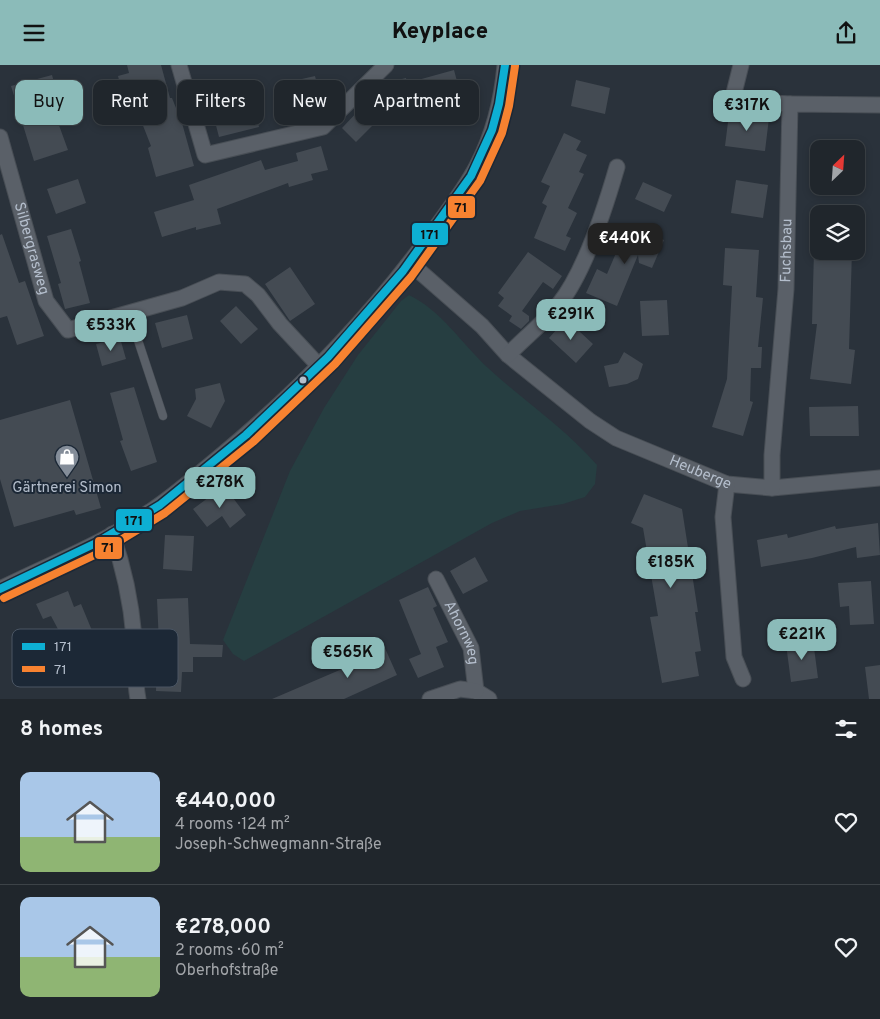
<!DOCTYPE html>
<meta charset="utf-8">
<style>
body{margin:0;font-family:Overpass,sans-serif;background:#2d3238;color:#f1f3f6;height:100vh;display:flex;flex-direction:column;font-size:19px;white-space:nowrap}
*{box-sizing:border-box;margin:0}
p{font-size:16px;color:#a2a5a9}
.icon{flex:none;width:28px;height:28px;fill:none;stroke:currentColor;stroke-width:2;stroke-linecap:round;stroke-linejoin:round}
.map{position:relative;height:634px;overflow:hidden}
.sheet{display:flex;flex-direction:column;background:#20262c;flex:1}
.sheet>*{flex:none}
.banner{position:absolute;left:15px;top:15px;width:500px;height:45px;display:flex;gap:10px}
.needle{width:32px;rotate:25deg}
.buttons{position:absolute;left:810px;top:75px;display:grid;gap:10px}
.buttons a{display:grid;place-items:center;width:55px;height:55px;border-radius:10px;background:#20262c;box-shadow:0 2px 8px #0003,0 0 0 1px #3d4348;font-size:25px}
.price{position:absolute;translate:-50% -42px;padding:0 11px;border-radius:10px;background:#8bbbb9;color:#111;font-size:16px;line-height:32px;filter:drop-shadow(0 1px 2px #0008)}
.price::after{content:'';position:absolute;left:50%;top:30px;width:15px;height:11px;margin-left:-8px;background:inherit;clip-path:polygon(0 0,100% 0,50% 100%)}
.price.current{background:#222;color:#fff}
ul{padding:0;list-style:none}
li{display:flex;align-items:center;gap:15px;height:125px;padding:0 20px}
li+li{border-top:1px solid #3d4348}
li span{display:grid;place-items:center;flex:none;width:140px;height:100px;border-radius:10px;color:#555}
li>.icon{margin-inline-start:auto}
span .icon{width:60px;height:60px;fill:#fffc;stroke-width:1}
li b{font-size:21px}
h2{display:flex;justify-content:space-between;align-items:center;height:60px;padding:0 20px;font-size:21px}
.chip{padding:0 18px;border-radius:10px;background:#20262c;box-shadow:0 2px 8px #0003,0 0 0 1px #3d4348;font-size:18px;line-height:45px}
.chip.current{background:#8bbbb9;color:#111}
header{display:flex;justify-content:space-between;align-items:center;height:65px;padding:0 20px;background:#8bbbb9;color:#111;font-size:22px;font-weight:800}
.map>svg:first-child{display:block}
</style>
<header><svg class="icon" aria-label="menu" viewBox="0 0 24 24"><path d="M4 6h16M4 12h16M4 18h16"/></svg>Keyplace<svg class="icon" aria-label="share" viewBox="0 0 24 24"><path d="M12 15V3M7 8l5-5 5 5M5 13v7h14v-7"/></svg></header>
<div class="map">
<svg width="880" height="634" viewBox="0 0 880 634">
<rect width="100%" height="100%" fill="#2a323b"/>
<path fill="#263e41" d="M409,230C442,246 461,278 488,303C524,336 565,363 597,400L595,419L585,432L563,439L520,446L492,458L244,596L233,589L223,575L290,406L324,343L358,290L401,236Z"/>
<path fill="#444b53" d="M127,0H161L170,33H172L182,58L194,101L156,112L148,83L151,81L129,25L122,27L118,11L129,8Z
M454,5L464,42L442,48L440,39L388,50L381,19L406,13L407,18Z
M52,10L60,39L52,41L68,85L34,96L11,21Z
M315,11L324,46L307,30L311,44L289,49L283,25L298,21L293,16Z
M576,15L610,23L605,49L571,41Z
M252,34L259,62L219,72L212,45Z
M361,43L376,57L356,77L342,63Z
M729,49L769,53L765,86L725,81Z
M564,68L581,76L576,85L587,90L579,107L584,109L568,143L577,148L566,171L571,173L565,186L534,173L547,141L542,138L550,121L541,117Z
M321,81L328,105L311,109L313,115L289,122L288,118L217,144L221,159L196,165V162L162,172L154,147L194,135L189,120L261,95L265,105L298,96L296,88Z
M78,114L86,138L56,149L47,124Z
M736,115L768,120L763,153L731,148Z
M643,117L672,130L664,147L635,134Z
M628,160L664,175L652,203L639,198L638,190L617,241L586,228L597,204L607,209Z
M71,164L81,196L79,197L90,238L65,244L58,219L61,218L47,171Z
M2,169L19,218L25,216L44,271L17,280L7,251L0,253V170Z
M725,183L759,185L756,232L763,233L758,282H762L761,303H751L750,336L753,337L743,371L712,362L727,314L732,221L723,220Z
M814,186H852L849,284L855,285L851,319L810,314L817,259H812Z
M528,187L562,211L553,224L543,217L522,246L529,251V256L521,264L509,256L512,251L498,241L504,233L498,228Z
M290,202L315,239L290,256L265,219Z
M667,235L669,270L642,271L640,236Z
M236,241L258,264L241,279L220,256Z
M187,250L193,274L162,283L155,258Z
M566,254L593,279L576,298L549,273Z
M120,273L126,294L102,301L96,279Z
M624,287L643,299L638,314L627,319L609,322L604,301L618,298Z
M220,318L225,336L211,363L187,351L196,334L195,324Z
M134,322L157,397L131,406L120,376L123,375L110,328Z
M70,335L101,443L76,450L74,445L14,462L0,414V355Z
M858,341L859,371H810L809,342Z
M224,421L246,450L230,463L222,451L207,462L193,444Z
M644,429L682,444L698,547H695L701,586L695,587L699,611L662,618L650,552L658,551L643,463L631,458Z
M878,458L880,490L857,493L856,482L812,493L761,502L757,475L787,469L788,473L835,461L836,464Z
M165,470L194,471L192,506L163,504Z
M475,492L488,516L463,529L450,506Z
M871,516L874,559L850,560L849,541L840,542L838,518Z
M428,522L437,541L433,543L448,577L436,582L444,602L418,613L409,594L421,589L399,535Z
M68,526L74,542L81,539L93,568L97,566L105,585L99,587L105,605L72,617L66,600L71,598L59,566L51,551L43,554L36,539Z
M188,533L190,579L223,580L222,592H193V607H182L181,627L156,626L157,579H159L157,534Z
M813,575L818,613L791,617L786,579Z
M384,581L397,610L344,634H272L342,604L341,601Z
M880,600V634H869L865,602Z"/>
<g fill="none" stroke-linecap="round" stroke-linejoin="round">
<defs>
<path id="service" d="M129,248L163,351"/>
<g id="minor">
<path d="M179,0L205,90L323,62L386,0"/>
<path d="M741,0L733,32L738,36L790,39"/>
<path id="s1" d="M0,72L46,236L68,265L182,233L219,217L245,219L258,230L280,259L320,302"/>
<path id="s2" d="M410,198L482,261L508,290L590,356L616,373L727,419L772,423L880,413"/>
<path d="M508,290C524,273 545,257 559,239C584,208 606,140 617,102"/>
<path d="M727,419L723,452L734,592L743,614"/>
<path id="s3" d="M772,423V390L786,224L790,39L880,40"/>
<path d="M112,469C124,503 131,536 134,572C136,593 134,613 138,634"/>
<path id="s4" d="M436,514L471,583L476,626L489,634"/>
<path d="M0,524C50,499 105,478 151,446C174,431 195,412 217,394C295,330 365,258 426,176C443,152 463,128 477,101C493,70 502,35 505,0"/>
<path d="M430,634L460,624L476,626"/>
</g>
</defs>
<use href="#service" stroke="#484e55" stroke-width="9"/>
<use href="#minor" stroke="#484e55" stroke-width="17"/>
<use href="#service" stroke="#5a6068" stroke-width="8"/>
<use href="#minor" stroke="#5a6068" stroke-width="15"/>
<defs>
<path id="bus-1" d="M0,524L96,478L160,440L246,370L328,292L403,206L471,111L492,65L499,39L505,0"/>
<path id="bus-2" d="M4,533L101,487L165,448L253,377L335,299L411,212L480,116L502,68L509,41L515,1"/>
</defs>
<use href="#bus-1" stroke="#1c2836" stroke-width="11"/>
<use href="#bus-2" stroke="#1c2836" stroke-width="11"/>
<use href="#bus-1" stroke="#0dafd3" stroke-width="8"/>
<use href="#bus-2" stroke="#f78230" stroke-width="8"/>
</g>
<defs>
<symbol id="shop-pin" viewBox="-11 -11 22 30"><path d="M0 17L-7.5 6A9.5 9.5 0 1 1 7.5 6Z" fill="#848d99" stroke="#1c2836"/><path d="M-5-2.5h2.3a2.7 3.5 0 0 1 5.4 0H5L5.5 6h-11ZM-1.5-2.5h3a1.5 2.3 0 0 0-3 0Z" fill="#fff"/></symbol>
</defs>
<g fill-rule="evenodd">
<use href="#shop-pin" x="53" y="378" width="28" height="38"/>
</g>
<circle fill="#b4becc" stroke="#1c2836" stroke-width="2" cx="303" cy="315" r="4.5"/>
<g text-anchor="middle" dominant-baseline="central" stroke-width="4" stroke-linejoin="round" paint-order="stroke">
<g font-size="15" fill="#b4becc" stroke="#1c2836">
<text stroke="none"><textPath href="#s1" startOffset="116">Silbergrasweg</textPath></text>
<text stroke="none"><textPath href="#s3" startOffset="238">Fuchsbau</textPath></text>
<text stroke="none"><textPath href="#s2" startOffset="362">Heuberge</textPath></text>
<text stroke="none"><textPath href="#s4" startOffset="60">Ahornweg</textPath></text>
</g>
<g font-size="15" fill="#b4becc" stroke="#1c2836">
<text x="67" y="423">Gärtnerei Simon</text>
</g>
</g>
<rect x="12" y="564" width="166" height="58" rx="8" fill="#1c2836" stroke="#4a5563" stroke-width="1"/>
<rect x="22" y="578" width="23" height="7" fill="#0dafd3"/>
<rect x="22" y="601" width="23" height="6" fill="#f78230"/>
<g font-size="14" fill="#b4becc">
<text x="54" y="586">171</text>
<text x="54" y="609">71</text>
</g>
<g stroke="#1c2836" stroke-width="2">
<rect x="447" y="130" width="29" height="24" rx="5" fill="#f78230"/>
<rect x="411" y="157" width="38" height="24" rx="5" fill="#0dafd3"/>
<rect x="115" y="443" width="38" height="24" rx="5" fill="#0dafd3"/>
<rect x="94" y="471" width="29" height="24" rx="5" fill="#f78230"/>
</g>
<g font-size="14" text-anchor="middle" font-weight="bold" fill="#111">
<text x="461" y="147">71</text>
<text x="430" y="174">171</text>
<text x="134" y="460">171</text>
<text x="108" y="487">71</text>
</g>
</svg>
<div class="buttons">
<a><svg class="needle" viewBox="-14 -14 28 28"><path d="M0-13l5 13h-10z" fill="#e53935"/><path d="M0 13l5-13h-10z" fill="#a2a5a9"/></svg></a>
<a><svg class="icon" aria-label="layers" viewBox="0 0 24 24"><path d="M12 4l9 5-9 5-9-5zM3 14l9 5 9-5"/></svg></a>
</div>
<b class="price" style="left:747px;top:67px">€317K</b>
<b class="price current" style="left:625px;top:200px">€440K</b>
<b class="price" style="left:571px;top:276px">€291K</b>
<b class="price" style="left:111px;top:287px">€533K</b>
<b class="price" style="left:220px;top:444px">€278K</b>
<b class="price" style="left:671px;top:524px">€185K</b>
<b class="price" style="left:802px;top:596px">€221K</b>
<b class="price" style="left:348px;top:614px">€565K</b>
<div class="banner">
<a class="chip current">Buy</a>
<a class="chip">Rent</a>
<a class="chip">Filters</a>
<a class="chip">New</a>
<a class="chip">Apartment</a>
</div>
</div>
<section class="sheet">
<h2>8 homes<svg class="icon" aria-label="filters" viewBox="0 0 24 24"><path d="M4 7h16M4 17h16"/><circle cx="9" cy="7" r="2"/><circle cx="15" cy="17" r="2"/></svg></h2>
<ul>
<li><span style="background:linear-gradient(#a9c7e8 65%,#8fb573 0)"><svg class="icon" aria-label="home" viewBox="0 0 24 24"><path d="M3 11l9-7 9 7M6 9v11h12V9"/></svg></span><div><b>€440,000</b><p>4 rooms · 124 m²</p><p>Joseph-Schwegmann-Straße</p></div><svg class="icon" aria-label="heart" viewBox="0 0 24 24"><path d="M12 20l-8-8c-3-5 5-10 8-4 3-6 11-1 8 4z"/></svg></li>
<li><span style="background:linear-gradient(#a9c7e8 60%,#8fb573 0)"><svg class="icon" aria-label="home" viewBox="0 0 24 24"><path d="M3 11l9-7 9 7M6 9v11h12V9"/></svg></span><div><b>€278,000</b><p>2 rooms · 60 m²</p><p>Oberhofstraße</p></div><svg class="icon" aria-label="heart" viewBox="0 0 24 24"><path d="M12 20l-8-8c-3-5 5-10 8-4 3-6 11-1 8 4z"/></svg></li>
</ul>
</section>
